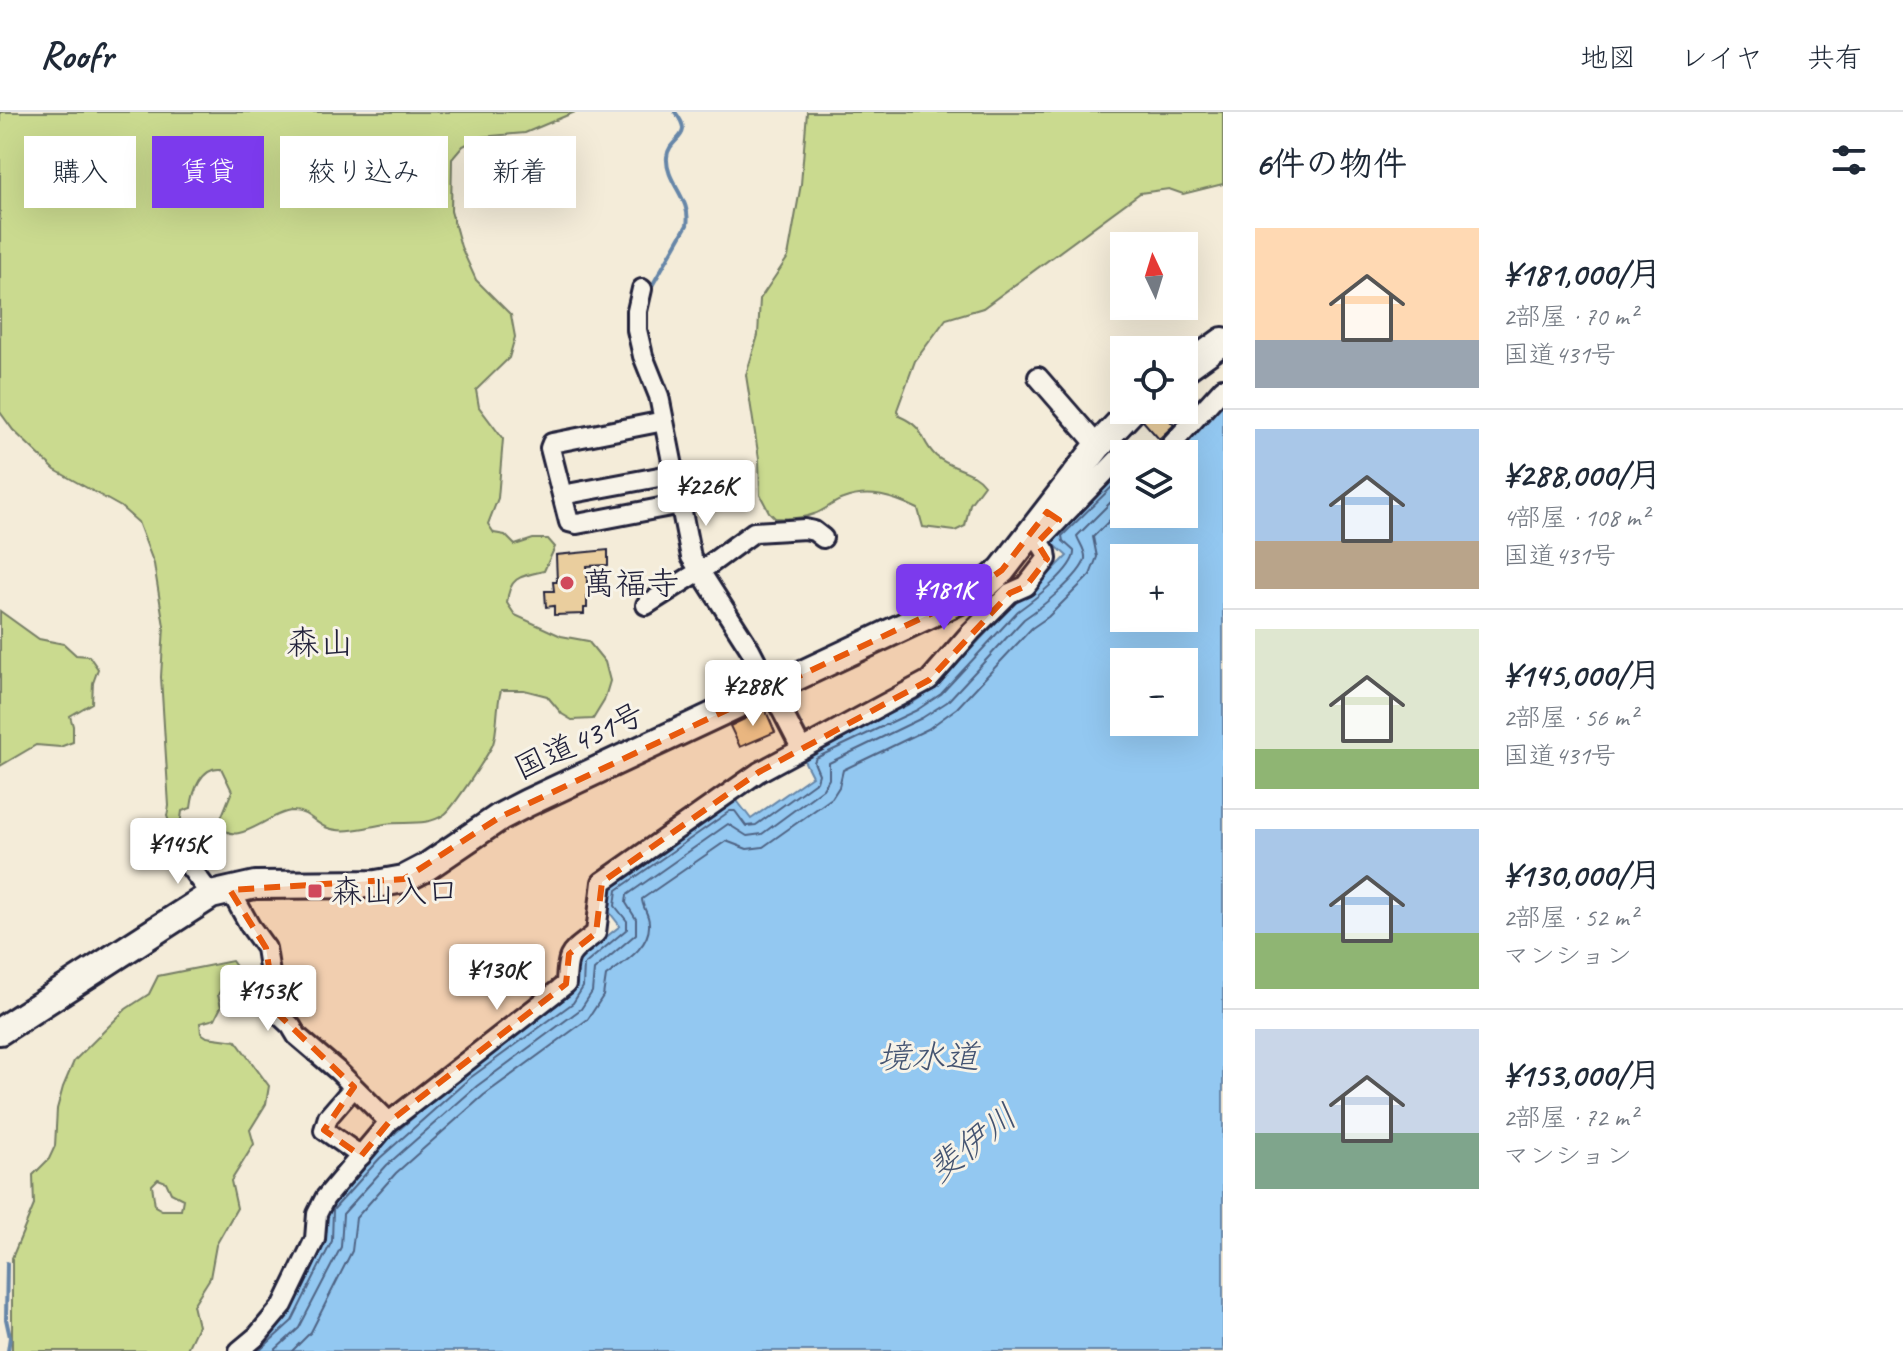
<!DOCTYPE html>
<html lang="ja">
<meta charset="utf-8">
<style>
body{margin:0;font-family:Caveat,"Klee One",sans-serif;background:#f6f6f7;color:#1f2937;height:100vh;display:flex;flex-direction:column;font-size:30px;white-space:nowrap}
*{box-sizing:border-box;margin:0}
p{font-size:26px;color:#747a83}
.icon{flex:none;width:44px;height:44px;fill:none;stroke:currentColor;stroke-width:2;stroke-linecap:round;stroke-linejoin:round}
.map{position:relative;flex:1;overflow:hidden}
.drawer{display:flex;flex-direction:column;background:#fff;width:680px}
.drawer>*{flex:none}
.guide{position:absolute;left:24px;top:24px;width:760px;height:72px;display:flex;gap:16px}
.needle{width:52px;rotate:356deg}
.buttons{position:absolute;left:1110px;top:120px;display:grid;gap:16px}
.buttons a{display:grid;place-items:center;width:88px;height:88px;border-radius:0px;background:#fff;box-shadow:0 8px 32px #0002;font-size:40px}
.price{position:absolute;translate:-50% -68px;padding:0 18px;border-radius:8px;background:#fff;color:#222;font-size:26px;line-height:52px;filter:drop-shadow(0 2px 4px #0008)}
.price::after{content:'';position:absolute;left:50%;top:48px;width:24px;height:18px;margin-left:-12px;background:inherit;clip-path:polygon(0 0,100% 0,50% 100%)}
.price.selected{background:#7c3aed;color:#fff}
ul{padding:0;list-style:none}
li{display:flex;align-items:center;gap:24px;height:200px;padding:0 32px}
li+li{border-top:2px solid #e0e1e3}
li span{display:grid;place-items:center;flex:none;width:224px;height:160px;border-radius:0px;color:#555}
li>.icon{margin-inline-start:auto}
span .icon{width:96px;height:96px;fill:#fffc;stroke-width:1}
li b{font-size:34px}
h2{display:flex;justify-content:space-between;align-items:center;height:96px;padding:0 32px;font-size:34px}
.chip{padding:0 28px;border-radius:0px;background:#fff;box-shadow:0 8px 32px #0002;font-size:28px;line-height:72px}
.chip.selected{background:#7c3aed;color:#fff}
header{display:flex;align-items:center;gap:48px;box-sizing:border-box;height:112px;padding:0 40px;background:#fff;border-bottom:2px solid #e0e1e3}
header strong{font-size:38px}
nav{display:flex;gap:44px;margin-inline-start:auto;font-size:28px}
main{display:flex;flex:1;min-height:0}
.map>svg:first-child{display:block}
</style>
<header>
<strong>Roofr</strong>
<nav><a>地図</a><a>レイヤ</a><a>共有</a></nav>
</header>
<main>
<div class="map">
<svg width="1223" height="1239" viewBox="0 0 1223 1239">
<rect width="100%" height="100%" fill="#f4ecd9"/>
<filter id="ink" filterUnits="userSpaceOnUse"><feTurbulence type="fractalNoise" baseFrequency=".0125" numOctaves="2"/><feDisplacementMap in="SourceGraphic" scale="16" xChannelSelector="R" yChannelSelector="G"/><feConvolveMatrix kernelMatrix="1 2 1 2 8 2 1 2 1" color-interpolation-filters="sRGB"/></filter>
<g filter="url(#ink)">
<path fill="#cada8f" stroke="#767e65" stroke-width="2" fill-rule="evenodd" d="M0,0H575L525,21L481,25L463,34L452,47L451,99L461,135L476,168L511,203L515,225L509,246L476,278L479,295L503,327L498,386L488,412L494,421L505,423L515,433L533,427H548L555,435L544,459C520,464 509,465 507,491L515,503L561,524L588,529L605,550L610,569L604,589L593,607L572,608L562,602L547,584L524,578H501C496,595 498,618 493,632C488,643 453,696 445,702C427,715 405,709 385,712C366,715 345,723 325,715C314,710 307,699 293,699C268,700 234,740 219,711L232,679L221,656C201,654 193,679 191,696L182,699L179,722L173,721L167,704L169,694L161,565L164,514L154,452L138,410L121,395L55,358L13,318L0,300Z
M807,0H1223V72L1183,82L1169,77L1140,81L983,196L946,207L915,249L897,298L899,304C928,317 918,327 936,344C952,358 971,356 984,373L970,392L965,414L955,419L923,415L918,397C894,385 869,377 843,387C833,390 824,399 814,402C803,406 787,407 775,406L769,400L760,383L759,347L746,263L758,223L760,187L788,145L801,72Z
M0,499L39,527L64,532L76,543L89,544L98,557L93,571L92,591L70,604L73,614V630L60,635L36,633L0,654Z
M232,849L240,860L237,870L224,872L218,883L221,895L215,907L200,911L201,921L207,925L236,929L269,974L266,992L250,1018L254,1032L231,1069L237,1096L216,1133L210,1166L193,1193L198,1214L186,1239H12V1146L34,1093L33,1063L49,1047L55,1034L57,997L63,975L74,949L126,897L149,882L158,864ZM158,1067L166,1070L171,1081L183,1087L181,1098H162L155,1094L152,1073Z"/>
<path fill="#93c8f1" stroke="#6686a8" stroke-width="2" fill-rule="evenodd" d="M1223,287V1239H248L285,1205L325,1127V1096L374,1040L465,960L566,886L575,873L577,848L620,814L607,797L608,774L735,686L751,707L812,664L699,443L760,533L815,638L914,590L936,575L1013,492L1028,483L1067,444L1048,427L1124,352V402H1184V342H1176ZM1124,446H1184V506H1124ZM1124,550H1184V610H1124Z"/>
<g fill="none" stroke-linecap="round" stroke-linejoin="round">
<path stroke="#4f6484" stroke-width="2" d="M259,1239L292,1209L332,1129L333,1098L380,1046L470,966L573,891L583,875L584,853L627,817V809L615,794L617,778L730,699H735L746,714L756,713L817,669L819,662L814,650L816,646L917,598L941,582L1018,499C1032,489 1076,456 1074,439L1063,429L1062,424L1124,363
M274,1239L299,1216L341,1135L343,1102L387,1053L477,974L581,897L592,880L594,858L636,822V807L626,791L627,783L728,712L747,724L762,722L823,677L829,667V651L922,606L947,590L1024,507C1039,497 1081,464 1085,447C1086,438 1079,431 1077,424L1124,377
M292,1239L311,1220L352,1139L356,1106L396,1061L484,983L588,907L603,884L606,864C623,851 651,835 649,811C649,802 642,795 642,787L726,729L747,737L763,735L832,686L839,675L843,658L928,617L957,596L1032,516L1048,505L1090,463L1097,445L1093,425L1124,394"/>
<path stroke="#6686a8" stroke-width="4" d="M649,179L687,113C692,87 665,70 667,45C669,24 696,27 675,0
M645,207L649,230
M7,1151L6,1207L10,1225L8,1239"/>
</g>
<path fill="#eace9e" stroke="#22223b" stroke-width="2" d="M1149,298H1160L1174,313L1159,327L1143,309Z
M608,438V453L587,454V496H584V502L554,503V494L546,495L545,479H554L553,470H557L556,443Z
M765,597L775,620L740,635L730,614Z"/>
<g fill="none" stroke-linecap="round" stroke-linejoin="round">
<defs>
<path id="minor" d="M642,177L637,199V218L643,244L659,284L691,445L750,537L801,636
M1038,265L1098,334
M664,309L552,331L550,336L569,410L577,412L681,392
M1163,342L1223,276
M562,383L675,362
M1050,402L1059,408L1124,341L1131,339L1136,342
M646,493L709,453L754,420L805,417L814,419L823,426
M178,739L211,783
M230,778L250,814L266,836L276,900L291,914L297,924L338,959L389,1010
M354,975L328,1005L324,1018L361,1044
M239,1239L257,1224L283,1193L315,1127L317,1102L325,1086L389,1010L566,872C567,838 570,842 596,821L602,770L759,660L929,568L971,520L1010,481L1026,474L1047,447L1046,440L1039,429L1059,408"/>
<path id="highway" d="M1184,257L1223,229
M0,919L211,783L255,773L376,772L404,767L425,756L500,705L527,691L958,489L983,475L1002,458L1098,334L1132,298"/>
</defs>
<use href="#minor" stroke="#22223b" stroke-width="24"/>
<use href="#highway" stroke="#22223b" stroke-width="32"/>
<use href="#minor" stroke="#f7f3e8" stroke-width="18"/>
<use href="#highway" stroke="#f7f3e8" stroke-width="26"/>
</g>
</g>
<path fill="#e8590c" fill-opacity="0.2" stroke="#e8590c" stroke-width="6" stroke-dasharray="16 10" stroke-linejoin="round" d="M1047,400L1059,408L1037,431L1047,447L1026,474L1010,481L929,568L759,660L602,770L596,821L569,842L566,872L389,1010L361,1044L324,1018L354,975L276,900L266,836L230,778L404,767L500,705L958,489L1002,458Z"/>
<g fill="#d1495b" stroke="#f7f3e8" stroke-width="3">
<circle cx="567" cy="471" r="8"/>
<rect x="307" y="771" width="16" height="16" rx="4"/>
</g>
<g text-anchor="middle" dominant-baseline="central" stroke-width="6" stroke-linejoin="round" paint-order="stroke">
<g font-size="32" fill="#22223b" stroke="#f7f3e8" text-anchor="start">
<text x="583" y="471">萬福寺</text>
<text x="331" y="779">森山入口</text>
</g>
<g font-size="32" fill="#22223b" stroke="#f7f3e8">
<text transform="translate(579 629) rotate(-25)">国道431号</text>
</g>
<g font-size="34" fill="#22223b" stroke="#f7f3e8">
<text x="320" y="530">森山</text>
</g>
<g font-size="34" font-style="italic" fill="#445472" stroke="#f7f3e8">
<text x="928" y="944">境水道</text>
<text transform="translate(972 1031) rotate(-38)">斐伊川</text>
</g>
</g>
</svg>
<div class="buttons">
<a><svg class="needle" viewBox="-14 -14 28 28"><path d="M0-13l5 13h-10z" fill="#e53935"/><path d="M0 13l5-13h-10z" fill="#747a83"/></svg></a>
<a><svg class="icon" aria-label="locate" viewBox="0 0 24 24"><circle cx="12" cy="12" r="6"/><path d="M12 2v4M12 18v4M2 12h4M18 12h4"/></svg></a>
<a><svg class="icon" aria-label="layers" viewBox="0 0 24 24"><path d="M12 4l9 5-9 5-9-5zM3 14l9 5 9-5"/></svg></a>
<a>+</a>
<a>−</a>
</div>
<b class="price" style="left:706px;top:416px">¥226K</b>
<b class="price selected" style="left:944px;top:520px">¥181K</b>
<b class="price" style="left:753px;top:616px">¥288K</b>
<b class="price" style="left:178px;top:774px">¥145K</b>
<b class="price" style="left:497px;top:900px">¥130K</b>
<b class="price" style="left:268px;top:921px">¥153K</b>
<div class="guide">
<a class="chip">購入</a>
<a class="chip selected">賃貸</a>
<a class="chip">絞り込み</a>
<a class="chip">新着</a>
</div>
</div>
<section class="drawer">
<h2>6件の物件<svg class="icon" aria-label="filters" viewBox="0 0 24 24"><path d="M4 7h16M4 17h16"/><circle cx="9" cy="7" r="2"/><circle cx="15" cy="17" r="2"/></svg></h2>
<ul>
<li><span style="background:linear-gradient(#ffd9b3 70%,#9aa5b1 0)"><svg class="icon" aria-label="home" viewBox="0 0 24 24"><path d="M3 11l9-7 9 7M6 9v11h12V9"/></svg></span><div><b>¥181,000/月</b><p>2部屋 · 70 m²</p><p>国道431号</p></div></li>
<li><span style="background:linear-gradient(#a9c7e8 70%,#b9a48a 0)"><svg class="icon" aria-label="home" viewBox="0 0 24 24"><path d="M3 11l9-7 9 7M6 9v11h12V9"/></svg></span><div><b>¥288,000/月</b><p>4部屋 · 108 m²</p><p>国道431号</p></div></li>
<li><span style="background:linear-gradient(#dfe7d0 75%,#8fb573 0)"><svg class="icon" aria-label="home" viewBox="0 0 24 24"><path d="M3 11l9-7 9 7M6 9v11h12V9"/></svg></span><div><b>¥145,000/月</b><p>2部屋 · 56 m²</p><p>国道431号</p></div></li>
<li><span style="background:linear-gradient(#a9c7e8 65%,#8fb573 0)"><svg class="icon" aria-label="home" viewBox="0 0 24 24"><path d="M3 11l9-7 9 7M6 9v11h12V9"/></svg></span><div><b>¥130,000/月</b><p>2部屋 · 52 m²</p><p>マンション</p></div></li>
<li><span style="background:linear-gradient(#c9d6e8 65%,#7fa58c 0)"><svg class="icon" aria-label="home" viewBox="0 0 24 24"><path d="M3 11l9-7 9 7M6 9v11h12V9"/></svg></span><div><b>¥153,000/月</b><p>2部屋 · 72 m²</p><p>マンション</p></div></li>
</ul>
</section>
</main>
